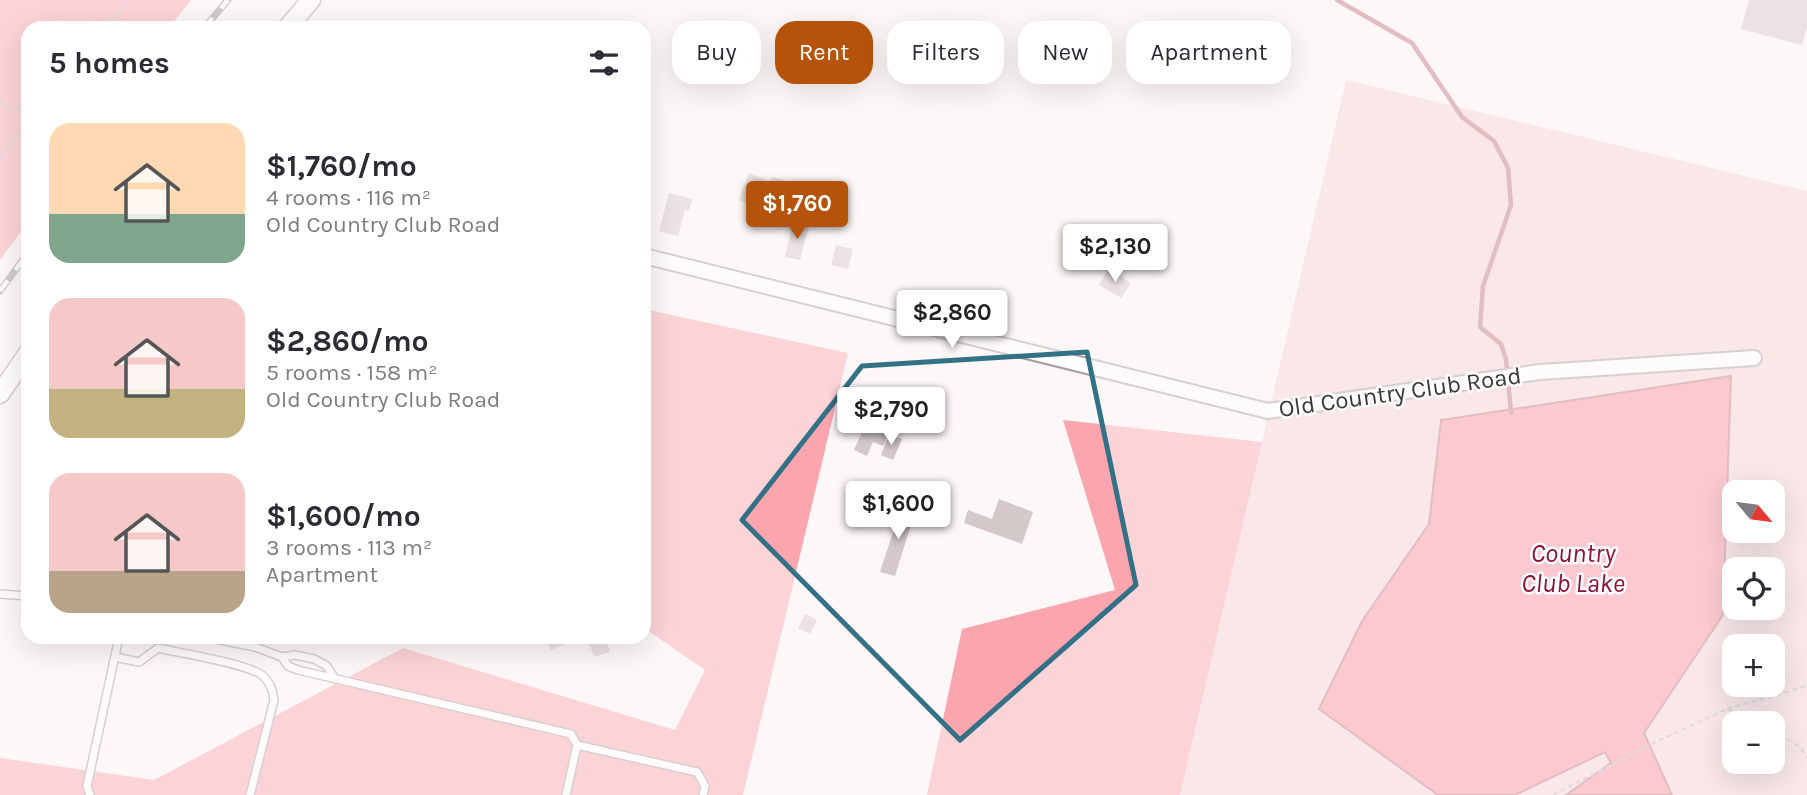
<!DOCTYPE html>
<meta charset="utf-8">
<style>
body{margin:0;font-family:Karla,sans-serif;background:#f7f7f7;color:#2b2b33;height:100vh;display:flex;flex-direction:column;font-size:26px;white-space:nowrap}
*{box-sizing:border-box;margin:0}
p{font-size:23px;color:#7c7c81}
.icon{flex:none;width:38px;height:38px;fill:none;stroke:currentColor;stroke-width:2;stroke-linecap:round;stroke-linejoin:round}
.map{position:relative;flex:1;overflow:hidden}
.side{position:absolute;left:21px;top:21px;width:630px;height:623px;display:flex;flex-direction:column;background:#fff;border-radius:21px;box-shadow:0 7px 28px #0002}
.side>*{flex:none}
.banner{position:absolute;left:672px;top:21px;width:665px;height:63px;display:flex;gap:14px}
.needle{width:46px;rotate:119deg}
.controls{position:absolute;left:1722px;top:480px;display:grid;gap:14px}
.controls a{display:grid;place-items:center;width:63px;height:63px;border-radius:14px;background:#fff;box-shadow:0 7px 28px #0002;font-size:35px}
.price{position:absolute;translate:-50% -60px;padding:0 16px;border-radius:7px;background:#fff;color:#222;font-size:23px;line-height:46px;filter:drop-shadow(0 2px 4px #0008)}
.price::after{content:'';position:absolute;left:50%;top:42px;width:21px;height:16px;margin-left:-10px;background:inherit;clip-path:polygon(0 0,100% 0,50% 100%)}
.price.on{background:#b45309;color:#fff}
ul{padding:0;list-style:none}
li{display:flex;align-items:center;gap:21px;height:175px;padding:0 28px}
li span{display:grid;place-items:center;flex:none;width:196px;height:140px;border-radius:21px;color:#555}
li>.icon{margin-inline-start:auto}
span .icon{width:84px;height:84px;fill:#fffc;stroke-width:1}
li b{font-size:30px}
h2{display:flex;justify-content:space-between;align-items:center;height:84px;padding:0 28px;font-size:30px}
.chip{padding:0 24px;border-radius:21px;background:#fff;box-shadow:0 7px 28px #0002;font-size:24px;line-height:63px}
.chip.on{background:#b45309;color:#fff}
.map>svg:first-child{display:block}
</style>
<div class="map">
<svg width="1807" height="795" viewBox="0 0 1807 795">
<rect width="100%" height="100%" fill="#fef7f7"/>
<path fill="#f6d5d7" fill-rule="evenodd" d="M1346,80L1807,191V795H1180ZM1734,492H1773V530H1734ZM1734,569H1773V607H1734ZM1734,646H1773V684H1734ZM1734,723H1773V761H1734Z"/>
<path fill="#fba6af" d="M0,0H191L169,28H28V222L0,260Z
M644,309L848,353L743,795H0V758L154,780L403,648L675,730L705,670L644,628Z
M1063,420L1262,442L1180,795H927L962,629L1115,590Z"/>
<path fill="#f9909d" stroke="#c0757f" stroke-width="2" d="M1731,376L1723,615L1644,733L1672,795H1566L1611,763L1605,752L1515,795H1438L1319,709L1362,621L1429,524L1441,420Z"/>
<g fill="none" stroke-linecap="round" stroke-linejoin="round">
<path stroke="#c0757f" stroke-width="4.5" d="M1337,0L1412,43L1462,117L1494,141L1508,168L1511,205L1483,286L1480,327L1501,344L1506,359L1511,413"/>
</g>
<path fill="#d4c8c9" d="M1749,0H1807V28L1802,45L1741,29Z
M749,173L766,180L759,195L754,193L749,204L739,200Z
M772,177L786,181L781,193L768,189Z
M669,193L692,199L689,211L685,210L678,236L659,231Z
M793,223L809,226L800,260L785,257Z
M836,245L853,249L848,269L831,265Z
M1109,269L1131,283L1121,298L1099,285Z
M857,410L874,417L871,424L877,426L880,419L892,424L883,446L873,442L867,456L854,450L864,428L852,423Z
M889,434L902,439L893,460L881,455Z
M999,499L1033,512L1022,544L964,523L968,510L992,519Z
M902,505L916,509L895,576L880,572Z
M805,614L817,620L810,634L798,628Z
M545,637H580L551,650Z
M587,637H605L610,652L594,657Z"/>
<g fill="none" stroke-linecap="round" stroke-linejoin="round">
<defs>
<path id="service" d="M0,594L28,596
M206,637L255,647L282,657L295,655L314,659L327,666L335,679
M115,657L139,662L158,648C180,653 250,664 263,676C271,683 273,691 274,700L250,795
M282,657L288,666L298,670L571,734L577,745L566,795
M577,745L697,772L705,786L703,795
M90,795L87,786L119,637"/>
<path id="minor" d="M644,256L1268,411L1540,372L1754,358"/>
<path id="tertiary" d="M287,28L311,0
M0,394L28,353"/>
</defs>
<use href="#service" stroke="#aa9fa0" stroke-width="10"/>
<use href="#minor" stroke="#aa9fa0" stroke-width="18"/>
<use href="#tertiary" stroke="#aa9fa0" stroke-width="21"/>
<path stroke="#c2bbbc" stroke-width="2.5" stroke-dasharray="5 3.5" stroke-linecap="butt" d="M105,28L128,0
M0,103L28,111
M0,157L28,119
M1727,709L1807,686
M1773,730L1800,747L1807,758
M1553,795L1662,739L1727,709L1762,723"/>
<use href="#service" stroke="#fff" stroke-width="7"/>
<use href="#minor" stroke="#fff" stroke-width="14"/>
<use href="#tertiary" stroke="#fff" stroke-width="18"/>
<defs>
<path id="rail" d="M204,28L228,0
M0,291L28,253"/>
</defs>
<use href="#rail" stroke="#979292" stroke-width="7"/>
<use href="#rail" stroke="#fff" stroke-width="4.5" stroke-dasharray="13" stroke-linecap="butt"/>
</g>
<path d="M0 0H1807V795H0ZM1087,352L1136,585L960,740L742,520L862,366Z" fill="#fef7f7" fill-opacity=".55" fill-rule="evenodd"/>
<path fill="none" stroke="#327186" stroke-width="5" stroke-linejoin="round" d="M1087,352L1136,585L960,740L742,520L862,366Z"/>
<g text-anchor="middle" dominant-baseline="central" stroke-width="5" stroke-linejoin="round" paint-order="stroke">
<g font-size="24" fill="#3c3738" stroke="#fff">
<text transform="translate(1400 392) rotate(-8)">Old Country Club Road</text>
</g>
<g font-size="26" font-style="italic" fill="#8f1235" stroke="#fff">
<text x="1573" y="553">Country<tspan x="1573" dy="30">Club Lake</tspan></text>
</g>
</g>
</svg>
<div class="controls">
<a><svg class="needle" viewBox="-14 -14 28 28"><path d="M0-13l5 13h-10z" fill="#e53935"/><path d="M0 13l5-13h-10z" fill="#7c7c81"/></svg></a>
<a><svg class="icon" aria-label="locate" viewBox="0 0 24 24"><circle cx="12" cy="12" r="6"/><path d="M12 2v4M12 18v4M2 12h4M18 12h4"/></svg></a>
<a>+</a>
<a>−</a>
</div>
<b class="price on" style="left:797px;top:241px">$1,760</b>
<b class="price" style="left:1115px;top:284px">$2,130</b>
<b class="price" style="left:952px;top:350px">$2,860</b>
<b class="price" style="left:891px;top:447px">$2,790</b>
<b class="price" style="left:898px;top:541px">$1,600</b>
<div class="banner">
<a class="chip">Buy</a>
<a class="chip on">Rent</a>
<a class="chip">Filters</a>
<a class="chip">New</a>
<a class="chip">Apartment</a>
</div>
<section class="side">
<h2>5 homes<svg class="icon" aria-label="filters" viewBox="0 0 24 24"><path d="M4 7h16M4 17h16"/><circle cx="9" cy="7" r="2"/><circle cx="15" cy="17" r="2"/></svg></h2>
<ul>
<li><span style="background:linear-gradient(#ffd9b3 65%,#7fa58c 0)"><svg class="icon" aria-label="home" viewBox="0 0 24 24"><path d="M3 11l9-7 9 7M6 9v11h12V9"/></svg></span><div><b>$1,760/mo</b><p>4 rooms · 116 m²</p><p>Old Country Club Road</p></div></li>
<li><span style="background:linear-gradient(#f6c9c9 65%,#c2b280 0)"><svg class="icon" aria-label="home" viewBox="0 0 24 24"><path d="M3 11l9-7 9 7M6 9v11h12V9"/></svg></span><div><b>$2,860/mo</b><p>5 rooms · 158 m²</p><p>Old Country Club Road</p></div></li>
<li><span style="background:linear-gradient(#f6c9c9 70%,#b9a48a 0)"><svg class="icon" aria-label="home" viewBox="0 0 24 24"><path d="M3 11l9-7 9 7M6 9v11h12V9"/></svg></span><div><b>$1,600/mo</b><p>3 rooms · 113 m²</p><p>Apartment</p></div></li>
</ul>
</section>
</div>
